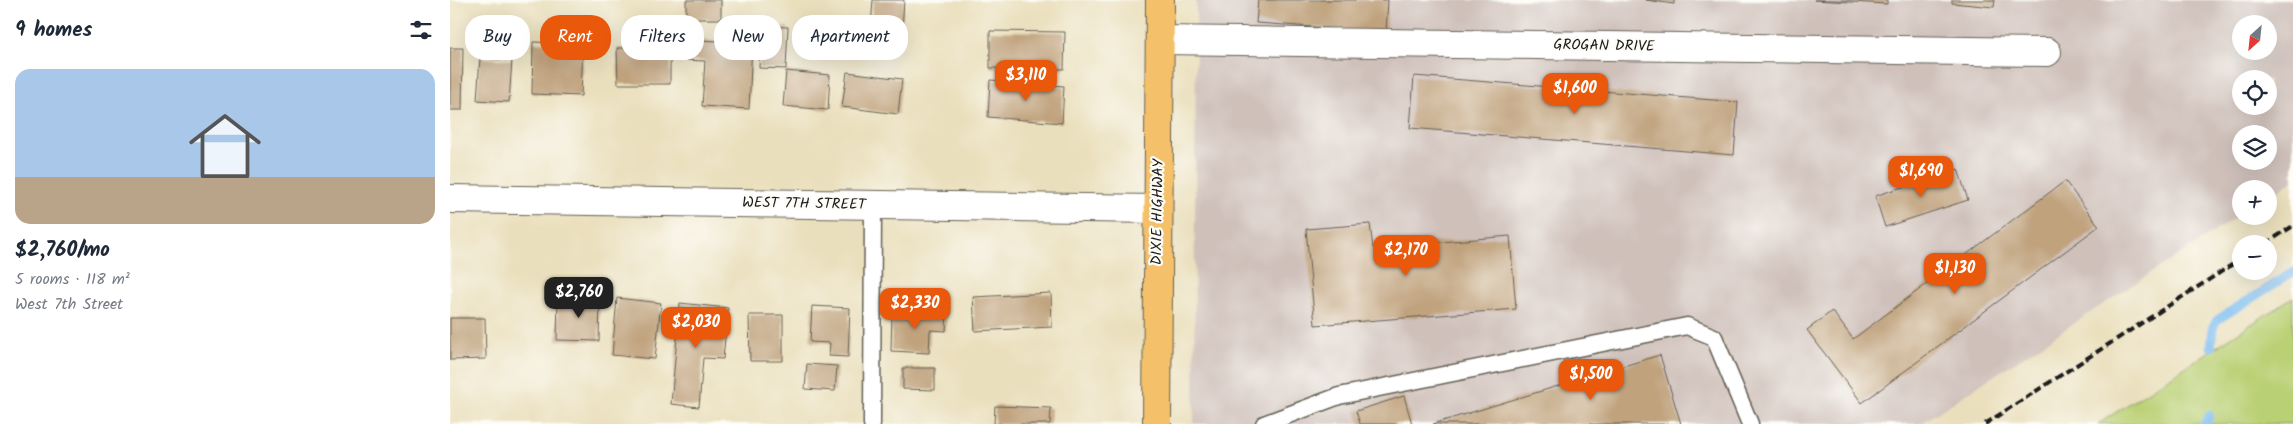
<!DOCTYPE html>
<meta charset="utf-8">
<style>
body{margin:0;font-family:Kalam,sans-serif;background:#f2f2f3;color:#1f2937;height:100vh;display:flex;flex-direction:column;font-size:19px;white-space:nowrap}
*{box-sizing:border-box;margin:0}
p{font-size:16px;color:#747a83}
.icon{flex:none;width:28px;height:28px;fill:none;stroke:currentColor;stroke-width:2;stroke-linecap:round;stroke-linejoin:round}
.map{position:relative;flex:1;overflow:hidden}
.sheet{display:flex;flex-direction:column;background:#fff;width:450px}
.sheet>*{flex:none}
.banner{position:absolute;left:15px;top:15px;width:475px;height:45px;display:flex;gap:10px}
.needle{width:32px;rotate:207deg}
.tools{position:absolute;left:1782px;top:15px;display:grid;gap:10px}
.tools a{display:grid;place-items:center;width:45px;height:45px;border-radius:50%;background:#fff;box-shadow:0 5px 20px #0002;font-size:25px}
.price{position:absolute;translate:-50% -42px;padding:0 11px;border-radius:10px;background:#ea580c;color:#fff;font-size:16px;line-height:32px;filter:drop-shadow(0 1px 2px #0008)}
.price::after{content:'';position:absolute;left:50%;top:30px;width:15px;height:11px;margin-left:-8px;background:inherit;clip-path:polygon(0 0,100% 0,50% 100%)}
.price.on{background:#222;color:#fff}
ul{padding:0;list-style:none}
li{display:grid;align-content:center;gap:10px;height:265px;padding:0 15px}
li span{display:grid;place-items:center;height:155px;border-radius:15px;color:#555}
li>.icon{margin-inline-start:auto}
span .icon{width:90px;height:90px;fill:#fffc;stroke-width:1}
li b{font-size:21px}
h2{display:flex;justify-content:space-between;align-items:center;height:60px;padding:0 15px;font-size:21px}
.chip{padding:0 18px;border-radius:20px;background:#fff;box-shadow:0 5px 20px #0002;font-size:18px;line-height:45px}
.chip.on{background:#ea580c;color:#fff}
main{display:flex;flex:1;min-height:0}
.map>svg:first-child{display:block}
</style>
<main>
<section class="sheet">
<h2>9 homes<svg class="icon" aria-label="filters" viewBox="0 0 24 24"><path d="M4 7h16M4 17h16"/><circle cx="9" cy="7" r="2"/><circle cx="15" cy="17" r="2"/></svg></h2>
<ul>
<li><span style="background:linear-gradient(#a9c7e8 70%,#b9a48a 0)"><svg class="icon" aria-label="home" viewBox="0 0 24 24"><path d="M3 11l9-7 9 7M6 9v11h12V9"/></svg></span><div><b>$2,760/mo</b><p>5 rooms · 118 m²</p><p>West 7th Street</p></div></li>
</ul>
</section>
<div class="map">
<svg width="1843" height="424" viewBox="0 0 1843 424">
<rect width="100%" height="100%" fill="#fdfcf7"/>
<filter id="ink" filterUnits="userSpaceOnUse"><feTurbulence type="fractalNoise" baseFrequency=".02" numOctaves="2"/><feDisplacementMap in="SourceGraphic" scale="10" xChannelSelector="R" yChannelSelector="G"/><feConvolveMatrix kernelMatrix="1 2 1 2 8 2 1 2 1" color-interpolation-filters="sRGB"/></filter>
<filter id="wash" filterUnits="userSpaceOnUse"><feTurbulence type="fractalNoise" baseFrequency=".0096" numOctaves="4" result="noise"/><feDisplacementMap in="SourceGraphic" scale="20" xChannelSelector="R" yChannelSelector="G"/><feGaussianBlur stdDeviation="1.12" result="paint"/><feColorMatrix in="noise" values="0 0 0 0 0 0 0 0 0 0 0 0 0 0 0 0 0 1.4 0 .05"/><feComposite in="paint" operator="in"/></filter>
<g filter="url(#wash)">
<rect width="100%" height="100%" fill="#eadfbc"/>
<path fill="#cfc0ba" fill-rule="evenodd" d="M746,0H1843V181L1819,196V189H1791V214L1470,424H744ZM1791,24H1819V51H1791ZM1791,79H1819V106H1791ZM1791,134H1819V161H1791Z"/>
<path fill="#bad074" stroke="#6b7648" d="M1843,297V424H1648Z"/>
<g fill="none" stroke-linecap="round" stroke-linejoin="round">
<path stroke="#7abcf0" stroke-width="9" d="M1761,347L1763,327L1767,320L1843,272
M1754,424L1757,421L1759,415"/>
</g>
<g id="blocks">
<path fill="#c0a27d" d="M236,0H271V19H236Z
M423,0H454L452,30L421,28Z
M808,0H938L936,32L806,23Z
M1196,0H1224V4Z
M1364,0H1437V4Z
M1502,0H1545L1544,7L1502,3Z
M311,26L338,27L336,69L309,68Z
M235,29L251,30L250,40L302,43L299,109L252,106L255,61L234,60Z
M540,31L615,32L614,69L540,68Z
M83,42L133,44L131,96L82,94Z
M0,48H13L12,110H0Z
M167,48H220V84H168Z
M30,58L62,60L59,102L27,100Z
M336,71L380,75L378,110L333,106Z
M397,72L452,79L448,114L392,107Z
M964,76L1288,102L1284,155L960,128Z
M540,80L614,86L612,123L538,117Z
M1508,169L1518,200L1435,227L1425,196Z
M1615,181L1649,226L1412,403L1357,330L1382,311L1403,339Z
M920,224L923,248L1060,236L1066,309L865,325L856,229Z
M601,293L602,327L525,331L523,297Z
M108,296L150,297L149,341L107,340Z
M167,298L211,303L205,359L162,355Z
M230,303L278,308L273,359L253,358L249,407L221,404Z
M362,306L400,308L398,357L379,356L380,343L360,342Z
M442,310L497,312L496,331L480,330L479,353L441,351Z
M299,315H333V361H300Z
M0,318H35L36,359L0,360Z
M1210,355L1231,424H983Z
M357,364L387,366L385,391L355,389Z
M453,368H485V390L453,389Z
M954,396L962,424H910L906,411Z
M545,406L601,408L600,424H544Z"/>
</g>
</g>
<g filter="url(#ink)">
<use href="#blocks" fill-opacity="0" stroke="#646054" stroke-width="1"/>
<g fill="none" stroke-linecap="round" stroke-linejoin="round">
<defs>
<path id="service" d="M422,424L423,205
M814,424L889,396L1237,326L1264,337L1300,424"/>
<path id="minor" d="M710,40L1597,52
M0,199L708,209"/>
<path id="primary" d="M707,424L710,0"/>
</defs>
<use href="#service" stroke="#646054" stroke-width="19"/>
<use href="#minor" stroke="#646054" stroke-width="30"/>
<use href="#primary" stroke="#646054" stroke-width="30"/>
<use href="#service" stroke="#fff" stroke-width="16"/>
<use href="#minor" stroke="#fff" stroke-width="28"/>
<use href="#primary" stroke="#f4c16a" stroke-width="28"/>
<path stroke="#1c1c1c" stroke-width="4" stroke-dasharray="8 4" stroke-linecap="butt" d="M1815,244L1843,226
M1535,424L1791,259"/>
</g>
</g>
<g text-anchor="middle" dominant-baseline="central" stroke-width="4.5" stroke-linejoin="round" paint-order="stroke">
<g font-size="15" fill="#1c1c1c" stroke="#fdfcf7">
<text transform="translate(1154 46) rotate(1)">GROGAN DRIVE</text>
<text transform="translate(354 204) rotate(1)">WEST 7TH STREET</text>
<text transform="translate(708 212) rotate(-89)">DIXIE HIGHWAY</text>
</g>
</g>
</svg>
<div class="tools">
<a><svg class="needle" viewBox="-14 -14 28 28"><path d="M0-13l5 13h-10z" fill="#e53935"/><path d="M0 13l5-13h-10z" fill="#747a83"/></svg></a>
<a><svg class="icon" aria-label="locate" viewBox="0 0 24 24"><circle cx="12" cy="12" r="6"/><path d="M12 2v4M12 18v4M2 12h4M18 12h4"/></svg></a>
<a><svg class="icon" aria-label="layers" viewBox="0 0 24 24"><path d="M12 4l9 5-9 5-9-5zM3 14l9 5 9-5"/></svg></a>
<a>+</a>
<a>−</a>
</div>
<b class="price" style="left:576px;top:102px">$3,110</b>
<b class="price" style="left:1125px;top:115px">$1,600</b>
<b class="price" style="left:1471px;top:198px">$1,690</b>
<b class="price" style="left:956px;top:277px">$2,170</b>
<b class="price" style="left:1505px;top:295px">$1,130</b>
<b class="price on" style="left:129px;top:319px">$2,760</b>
<b class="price" style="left:465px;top:330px">$2,330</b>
<b class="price" style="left:246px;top:349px">$2,030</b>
<b class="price" style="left:1141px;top:401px">$1,500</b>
<div class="banner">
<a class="chip">Buy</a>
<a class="chip on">Rent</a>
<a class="chip">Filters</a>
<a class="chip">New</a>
<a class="chip">Apartment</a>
</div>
</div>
</main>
